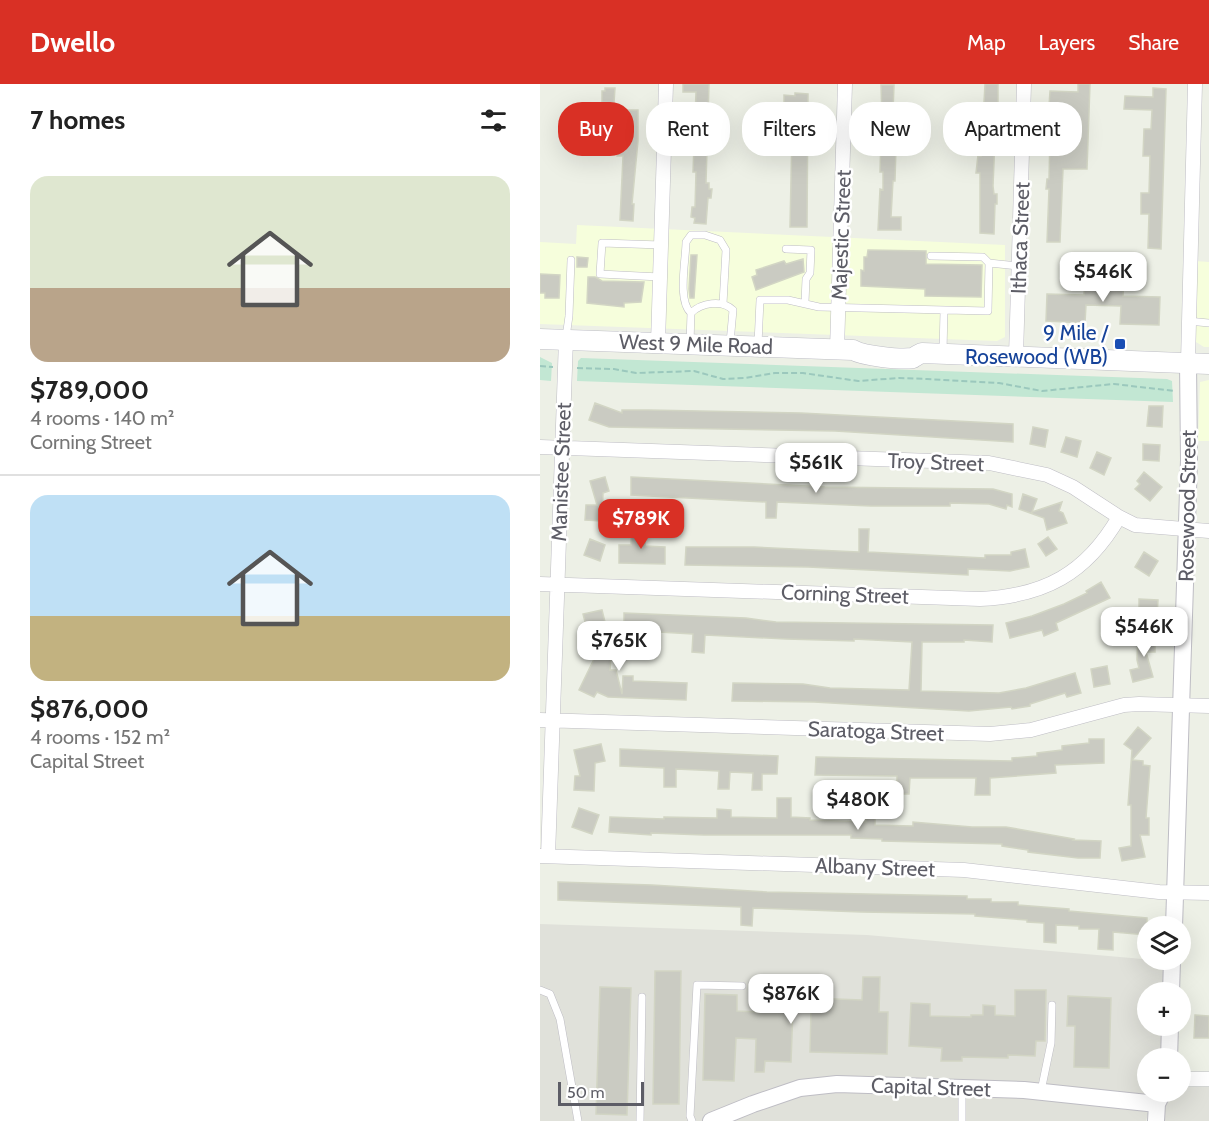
<!DOCTYPE html>
<meta charset="utf-8">
<style>
body{margin:0;font-family:Cabin,sans-serif;background:#f2f2f2;color:#222;height:100vh;display:flex;flex-direction:column;font-size:22px;white-space:nowrap}
*{box-sizing:border-box;margin:0}
p{font-size:20px;color:#767676}
.icon{flex:none;width:33px;height:33px;fill:none;stroke:currentColor;stroke-width:2;stroke-linecap:round;stroke-linejoin:round}
.map{position:relative;flex:1;overflow:hidden}
.drawer{display:flex;flex-direction:column;background:#fff;width:540px}
.drawer>*{flex:none}
.guide{position:absolute;left:18px;top:18px;width:561px;height:54px;display:flex;gap:12px}
.controls{position:absolute;left:597px;top:832px;display:grid;gap:12px}
.controls a{display:grid;place-items:center;width:54px;height:54px;border-radius:50%;background:#fff;box-shadow:0 6px 24px #0002;font-size:30px}
.scale{position:absolute;left:18px;bottom:15px;width:86px;box-sizing:border-box;padding-left:6px;border:3px solid #5d5d66;border-top:0;font-size:16px;line-height:21px;white-space:nowrap;color:#5d5d66;-webkit-text-stroke:4px #fff;paint-order:stroke}
.price{position:absolute;translate:-50% -51px;padding:0 14px;border-radius:12px;background:#fff;color:#222;font-size:20px;line-height:39px;filter:drop-shadow(0 2px 3px #0008)}
.price::after{content:'';position:absolute;left:50%;top:36px;width:18px;height:14px;margin-left:-9px;background:inherit;clip-path:polygon(0 0,100% 0,50% 100%)}
.price.current{background:#d93025;color:#fff}
ul{padding:0;list-style:none}
li{display:grid;align-content:center;gap:12px;height:318px;padding:0 30px}
li+li{border-top:2px solid #e0e0e0}
li span{display:grid;place-items:center;height:186px;border-radius:18px;color:#555}
li>.icon{margin-inline-start:auto}
span .icon{width:108px;height:108px;fill:#fffc;stroke-width:1}
li b{font-size:26px}
h2{display:flex;justify-content:space-between;align-items:center;height:72px;padding:0 30px;font-size:26px}
.pill{padding:0 21px;border-radius:24px;background:#fff;box-shadow:0 6px 24px #0002;font-size:21px;line-height:54px}
.pill.current{background:#d93025;color:#fff}
header{display:flex;align-items:center;gap:36px;box-sizing:border-box;height:84px;padding:0 30px;background:#d93025;color:#fff}
header strong{font-size:28px}
nav{display:flex;gap:33px;margin-inline-start:auto;font-size:21px}
main{display:flex;flex:1;min-height:0}
.map>svg:first-child{display:block}
</style>
<header>
<strong>Dwello</strong>
<nav><a>Map</a><a>Layers</a><a>Share</a></nav>
</header>
<main>
<section class="drawer">
<h2>7 homes<svg class="icon" aria-label="filters" viewBox="0 0 24 24"><path d="M4 7h16M4 17h16"/><circle cx="9" cy="7" r="2"/><circle cx="15" cy="17" r="2"/></svg></h2>
<ul>
<li><span style="background:linear-gradient(#dfe7d0 60%,#b9a48a 0)"><svg class="icon" aria-label="home" viewBox="0 0 24 24"><path d="M3 11l9-7 9 7M6 9v11h12V9"/></svg></span><div><b>$789,000</b><p>4 rooms · 140 m²</p><p>Corning Street</p></div></li>
<li><span style="background:linear-gradient(#bfe0f5 65%,#c2b280 0)"><svg class="icon" aria-label="home" viewBox="0 0 24 24"><path d="M3 11l9-7 9 7M6 9v11h12V9"/></svg></span><div><b>$876,000</b><p>4 rooms · 152 m²</p><p>Capital Street</p></div></li>
</ul>
</section>
<div class="map">
<svg width="669" height="1037" viewBox="0 0 669 1037">
<rect width="100%" height="100%" fill="#edf0e6"/>
<path fill="#f6fedc" d="M37,141L465,161V253L457,257L0,240V158L36,160Z
M655,177L669,178V263H664L656,258Z
M669,296V357H658L660,298Z"/>
<path fill="#e0e1da" d="M0,840L327,851L626,877L624,909H608V942H622L620,975H608V1008H614L606,1037H0Z
M643,1003H669V1037H624L626,1018L636,1008H640L641,1004Z"/>
<path fill="#c2e7d3" d="M0,273L12,279L11,297L0,296Z
M41,274L627,295L632,297L633,318L37,297L38,277Z"/>
<path fill="#cacbc2" stroke="#d2d5c4" stroke-width="1.5" d="M143,0H169L166,99H169V105H172L171,114H168L166,140L154,139L155,134L151,133L152,123H155L156,88H153L156,8H143Z
M445,0H458V21H460V30H456L453,102L454,110H457V120H455L454,150L440,149V89H436L438,71L441,72Z
M538,0H550L547,85H523L520,158H507L509,105H506L507,95H509L510,52H507L510,7L538,8Z
M341,1H354L353,27L357,28L355,97H353L351,133H361V146H338L340,105L343,106V88H340L341,53H344L345,34H342Z
M65,4H75L74,19L62,18V7H65Z
M613,4L626,5L621,165L608,164L609,130H601V109H609L610,72H603L604,45H611L612,26L584,25L585,12L613,13Z
M255,9L268,10L267,143H250L252,48L245,47L246,26H244V11L255,12Z
M82,26H98V57L92,120H94L93,137L80,136L83,72H77L78,56H81Z
M328,166L386,167V180L442,181L441,213L385,212V205L321,202V186L324,187V173H327Z
M151,171H157L154,214H150L149,205Z
M37,173L48,174L47,183H37Z
M263,175L264,188L216,206L212,193L217,191L216,186L244,177L246,180Z
M0,190L20,191L19,214H5V209H0Z
M48,193H55L62,197L104,198L101,218L84,219V223L47,219Z
M545,193L584,194L583,212L620,213L619,241L580,240L581,222L546,221L545,239L506,237L507,210L544,211Z
M55,319L82,329V326H108L261,329L473,340V358L295,347L69,343L49,336Z
M609,322H623L622,343L607,342Z
M493,343L508,346L505,363L490,360Z
M526,353L541,357L537,373L521,368Z
M603,360L620,361L619,377L603,376Z
M557,368L571,374L564,391L550,384Z
M604,388L622,403L610,417L595,405L600,400L597,397Z
M65,393L69,407L63,409L62,437L45,436L46,421H57L50,397Z
M91,393L285,403L453,405L472,410V423L467,421L466,425L449,420L410,419V422H331L237,418L236,434H226V418L91,411Z
M483,410L497,415L492,428L522,418L519,427L523,429L527,439L507,446L504,434L479,425Z
M92,440L105,441V462L125,463V480L79,479V461H91Z
M319,445H329L328,468L445,474V471H471V468L485,465L489,483L470,487L428,485V491L268,483L145,481L146,463H214L319,468Z
M508,453L517,465L506,472L498,460Z
M50,455L65,461L60,477L44,471Z
M604,468L618,477L609,492L595,483Z
M561,498L570,514L516,539L518,546L504,552L502,546L470,554L466,539L492,532L524,520L547,509L546,507Z
M599,515L618,516L617,532L599,531Z
M62,526L66,542L59,544L57,572L71,573L70,586H76L82,610L83,592H93V597L147,599L146,616L68,613L57,608L54,613L39,606L54,575L53,571H40V556L50,557L43,530Z
M84,529L206,534L236,538L453,541L452,558L424,556V558H382L381,607L459,609L486,604L535,589L541,609L527,613L525,609L490,620V622L472,625L471,623L429,627L274,618L192,617L193,599L263,600L290,604L369,606L372,558L314,555V557L246,555L165,551L164,569L152,568L153,550L84,546Z
M601,546L602,552H615V568H606L613,593L593,598L590,586L599,584L597,576L598,547Z
M567,582L570,600L554,603L551,585Z
M598,643L611,654L592,676L603,677V681L610,682L606,734H609V751H600L605,773L582,777L579,764L591,762V721H588L592,666L584,660Z
M549,655H564V679L515,681L516,689L450,694V711H435L436,694H370L369,710H357V692L275,691L276,673L472,677V674L497,672V669L522,666V662L549,659Z
M61,660L65,677L55,679L54,707L34,706L35,692H40L34,666Z
M80,665L238,672L237,690H222V706H212L213,689L190,688L189,705H178L179,687L136,685V703H124V684L80,682Z
M237,714H251V733L270,734V736L326,738L327,725H335V741L373,742V738L432,743H466L534,755L533,756L561,757L560,774H538L488,768V766L462,762V760L342,757V755L311,754V751H164L111,749V751L69,748L70,733L124,735V733L177,734V725L191,726V733L237,734Z
M39,724L59,731L52,750L32,743Z
M18,798L112,801L227,808L427,812V815H451V818H478V821L529,825V827L607,834V851L573,848V866L558,865L559,845H539V842L516,841V859L504,858V839L487,838V836L435,832V830L321,828L243,825L213,824L212,842L201,841V823L18,816Z
M115,887H141L139,1020H113Z
M234,892L271,893L270,914L322,916L323,893H340L339,928H348L347,970L270,968L271,926L253,925L251,978L225,977L224,988H215L216,955L196,954L194,997L163,996L165,910L197,911V927L218,928L219,897H234Z
M60,903L91,904L87,1031L56,1030Z
M475,906H506L505,957H496L495,972L468,971V974L422,973V977H401L402,964L369,962L371,919L390,920V932L431,933V931H443V921L455,922V931L475,932Z
M528,912L571,914L569,984L534,983L535,942H527Z
M655,931L669,932V954H654Z"/>
<g fill="none" stroke-linecap="round" stroke-linejoin="round">
<defs>
<path id="service" d="M246,165L271,166L270,189L266,195L265,218
M391,172L443,173L449,179L479,182
M120,193L60,190L62,159L121,161
M151,229C137,217 146,175 146,158L151,151H165L180,156L186,166L183,220
M648,237L669,239
M26,253L29,232L31,176
M150,258L151,229C161,219 182,215 193,226L190,259
M218,260L220,216H248L279,223L448,227L449,179
M403,267L404,227
M0,906L10,910L20,935L38,1037
M501,1007L511,959L512,921
M100,1037L102,913
M152,1037L150,1032L157,901L202,902
M422,1037V1004"/>
<path id="minor" d="M118,259L126,0
M297,266L305,0
M476,272L484,0
M648,278L655,0
M0,363L449,379L507,391L533,403L579,433L595,441L669,447
M0,500L440,515C504,512 546,490 579,433
M0,636L450,650L491,646L584,621L599,620L669,622
M0,772L424,786L619,808L669,809
M8,772L26,255
M640,995H669"/>
<path id="tertiary" d="M634,843L649,376L648,278
M631,909L632,876
M629,975L630,942
M171,1037L213,1020L260,1004L297,1000L484,1006L617,1020
M616,1037L617,1020L623,1008"/>
<path id="secondary" d="M0,255L313,266C324,272 360,276 373,274C374,273 381,269 382,269L669,280"/>
</defs>
<use href="#service" stroke="#bebdc4" stroke-width="8"/>
<use href="#minor" stroke="#bebdc4" stroke-width="15"/>
<use href="#tertiary" stroke="#bebdc4" stroke-width="18"/>
<use href="#secondary" stroke="#bebec6" stroke-width="21"/>
<path stroke="#9bc8bd" stroke-width="2" stroke-dasharray="6 3" stroke-linecap="butt" d="M0,282L13,283
M37,284L74,285L96,289L154,287L183,295L205,294L235,289H263L318,297L359,294L387,295L459,299L502,307L574,300L635,307"/>
<use href="#service" stroke="#fff" stroke-width="7"/>
<use href="#minor" stroke="#fff" stroke-width="14"/>
<use href="#tertiary" stroke="#fff" stroke-width="16"/>
<use href="#secondary" stroke="#fff" stroke-width="20"/>
</g>
<rect fill="#1a4fb4" stroke="#fff" stroke-width="2" x="574" y="254" width="12" height="12" rx="3"/>
<g text-anchor="middle" dominant-baseline="central" stroke-width="5" stroke-linejoin="round" paint-order="stroke">
<g font-size="21" fill="#5d5d66" stroke="#fff">
<text transform="translate(301 151) rotate(-88)">Majestic Street</text>
<text transform="translate(480 154) rotate(-88)">Ithaca Street</text>
<text transform="translate(156 260) rotate(2)">West 9 Mile Road</text>
<text transform="translate(396 378) rotate(2)">Troy Street</text>
<text transform="translate(21 388) rotate(-88)">Manistee Street</text>
<text transform="translate(647 422) rotate(-89)">Rosewood Street</text>
<text transform="translate(305 510) rotate(2)">Corning Street</text>
<text transform="translate(336 647) rotate(2)">Saratoga Street</text>
<text transform="translate(335 783) rotate(2)">Albany Street</text>
<text transform="translate(391 1003) rotate(2)">Capital Street</text>
</g>
<g font-size="21" fill="#164399" stroke="#fff" text-anchor="end">
<text x="568" y="248">9 Mile /<tspan x="568" dy="24">Rosewood (WB)</tspan></text>
</g>
</g>
</svg>
<div class="controls">
<a><svg class="icon" aria-label="layers" viewBox="0 0 24 24"><path d="M12 4l9 5-9 5-9-5zM3 14l9 5 9-5"/></svg></a>
<a>+</a>
<a>−</a>
</div>
<div class="scale">50 m</div>
<b class="price" style="left:563px;top:219px">$546K</b>
<b class="price" style="left:276px;top:410px">$561K</b>
<b class="price current" style="left:101px;top:466px">$789K</b>
<b class="price" style="left:604px;top:574px">$546K</b>
<b class="price" style="left:79px;top:588px">$765K</b>
<b class="price" style="left:318px;top:747px">$480K</b>
<b class="price" style="left:251px;top:941px">$876K</b>
<div class="guide">
<a class="pill current">Buy</a>
<a class="pill">Rent</a>
<a class="pill">Filters</a>
<a class="pill">New</a>
<a class="pill">Apartment</a>
</div>
</div>
</main>
